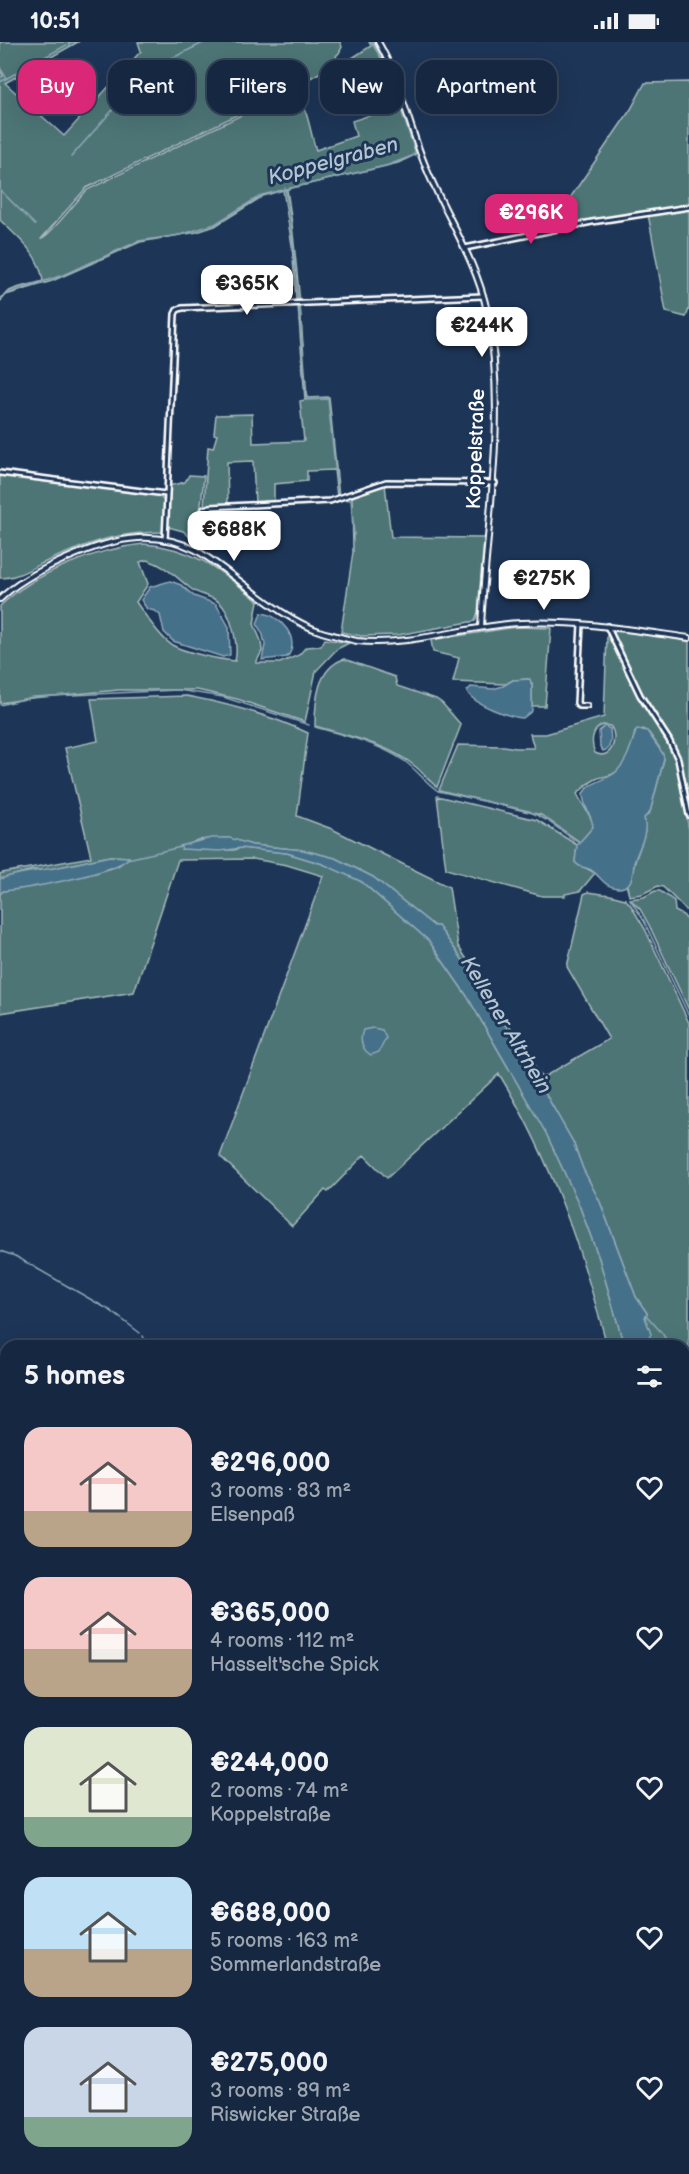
<!DOCTYPE html>
<meta charset="utf-8">
<style>
body{margin:0;font-family:"Balsamiq Sans",sans-serif;background:#23344c;color:#f1f3f6;height:100vh;display:flex;flex-direction:column;font-size:22px;white-space:nowrap}
*{box-sizing:border-box;margin:0}
p{font-size:20px;color:#9ea6b1}
.icon{flex:none;width:33px;height:33px;fill:none;stroke:currentColor;stroke-width:2;stroke-linecap:round;stroke-linejoin:round}
.map{position:relative;flex:1;overflow:hidden}
.panel{position:absolute;left:0px;top:1298px;width:690px;height:836px;display:flex;flex-direction:column;background:#162841;border-radius:18px 18px 0 0;box-shadow:0 6px 24px #0002,0 0 0 2px #35445a}
.panel>*{flex:none}
.guide{position:absolute;left:18px;top:18px;width:654px;height:54px;display:flex;gap:12px}
.price{position:absolute;translate:-50% -51px;padding:0 14px;border-radius:12px;background:#fff;color:#222;font-size:20px;line-height:39px;filter:drop-shadow(0 2px 3px #0008)}
.price::after{content:'';position:absolute;left:50%;top:36px;width:18px;height:14px;margin-left:-9px;background:inherit;clip-path:polygon(0 0,100% 0,50% 100%)}
.price.current{background:#db2777;color:#fff}
ul{padding:0;list-style:none}
li{display:flex;align-items:center;gap:18px;height:150px;padding:0 24px}
li span{display:grid;place-items:center;flex:none;width:168px;height:120px;border-radius:18px;color:#555}
li>.icon{margin-inline-start:auto}
span .icon{width:72px;height:72px;fill:#fffc;stroke-width:1}
li b{font-size:26px}
h2{display:flex;justify-content:space-between;align-items:center;height:72px;padding:0 24px;font-size:26px}
.tag{padding:0 21px;border-radius:18px;background:#162841;box-shadow:0 6px 24px #0002,0 0 0 2px #35445a;font-size:21px;line-height:54px}
.tag.current{background:#db2777;color:#fff}
.status{display:flex;justify-content:space-between;align-items:center;height:42px;padding:0 30px;background:#162841;direction:ltr}
.status svg{height:16px;fill:currentColor}
.map>svg:first-child{display:block}
</style>
<div class="status"><b>10:51</b><svg viewBox="0 0 49 12"><path d="M0 12V9h3v3zM5 12V6h3v6zM10 12V3h3v9zM15 12V0h3v12zM26 1h20v11H26zM47 4h2v5h-2z"/></svg></div>
<div class="map">
<svg width="689" height="2132" viewBox="0 0 689 2132">
<rect width="100%" height="100%" fill="#1d3557"/>
<filter id="ink" filterUnits="userSpaceOnUse"><feTurbulence type="fractalNoise" baseFrequency=".0167" numOctaves="2"/><feDisplacementMap in="SourceGraphic" scale="12" xChannelSelector="R" yChannelSelector="G"/><feConvolveMatrix kernelMatrix="1 2 1 2 8 2 1 2 1" color-interpolation-filters="sRGB"/></filter>
<g filter="url(#ink)">
<path fill="#4d7476" stroke="#a6baba" stroke-width="1.5" fill-rule="evenodd" d="M0,0H78L5,41L64,94L141,9L138,0H340L342,5L339,11L336,14L338,18L321,30L292,46L86,146L42,196C50,194 77,158 87,148L293,48C307,60 310,90 316,108L356,94L352,79L380,70L378,63L395,56L393,50L396,49L416,110L415,113L398,121L287,147L292,182L300,260L297,261L296,257L292,203L283,148L263,154L215,184L197,190L140,200L52,239L6,253L0,260C3,245 30,244 43,239C39,211 20,198 0,178V35L3,34L0,29Z
M369,0H373L392,36H389L384,25L376,28L375,26L372,29L373,32L364,36L349,18L371,4Z
M689,40V164L634,172L548,188L631,67L645,41Z
M689,167V267L686,275L666,270L648,172Z
M298,263H300L307,356L329,355L339,455H337L334,428L307,429V439L274,442V460L255,461L253,419L227,420L228,463L204,464L208,405L213,406L217,393L214,392L216,373L252,372L253,401L304,399L300,359L305,358Z
M0,433L158,453L164,459V490C118,490 94,499 52,517C35,524 18,536 0,536Z
M189,433L204,434L197,501L183,489L168,485V444L185,440Z
M385,442L391,495L484,496L478,570L475,579L398,593L361,594L341,590L353,510L352,453Z
M143,502C193,505 221,529 258,559L254,582L261,599L262,609L256,621H280L299,613L306,605L321,604L325,597L349,601L337,607L316,629L305,680L237,657L197,648H119L32,656L0,661V564C34,531 96,507 143,502ZM147,518C165,523 176,535 190,546C198,553 208,553 216,558C231,567 239,603 235,619C221,618 183,610 172,603C161,597 143,570 136,560L148,542L140,520Z
M516,585L551,586L545,664H532V642L528,637L513,638L506,642L453,640L459,616L433,610L431,598Z
M615,588L689,599V766L683,729L676,707L641,653L617,602L614,592Z
M607,593L610,595L639,655L666,699L677,721L689,788V871L663,845L658,844L642,852L629,854L627,843C633,836 632,829 635,820C639,805 648,791 644,776L650,770L664,717L659,705L649,691L643,687L635,690C632,703 628,720 617,729C611,735 602,734 596,737C588,741 583,746 577,752L593,780V785L580,800L541,773L439,748L458,703L504,704L516,706H534L530,692H546L604,675ZM603,683L610,684C619,694 612,720 595,711C590,700 592,687 603,683Z
M344,617L395,635L397,644L436,657L442,661L461,683L437,745C429,739 423,731 416,725C388,702 348,694 315,684C315,659 317,626 344,617Z
M187,654C228,662 270,673 308,691L297,774L332,787L449,845L458,904L490,952L542,1036L609,997L567,925L584,852L588,850L610,853L625,857L630,862L645,887L689,981V1478L684,1480V1304L645,1303C653,1293 648,1286 645,1275L647,1271L636,1255L600,1160L583,1127L573,1100L514,997L475,935L438,884H434L373,835L335,816L303,808L252,803L227,796L197,798L182,807L234,808L241,806L287,811L323,822L348,832L362,840L429,899L467,954L546,1091L578,1160L599,1216L624,1303H607C581,1207 552,1118 499,1032L387,1136L364,1113L328,1150L325,1148L292,1184L220,1114L323,834L287,823L253,817L178,818L134,950L0,971V852L3,849L95,831L118,824L128,815L110,814L96,817L47,828H32L0,837V832L2,831L91,815L65,706L98,699L91,657Z
M437,754L537,778L577,803L575,820L595,831L580,849L565,852V854H542L446,827Z
M655,849H660L674,859L675,869L683,873L689,880V968L649,883L640,867L630,857L644,855Z
M689,1497V1622H684V1499Z
M689,1741L685,1844L689,1914V2132H600V2127H684V1779Z
M6,1912V2021L0,2017V1924Z
M6,2077V2127H72L69,2132H0V2086Z
M343,2127H440V2132H342Z
M529,2127H592L595,2132H529Z"/>
<path fill="#446f89" stroke="#8fa9b8" stroke-width="1.5" d="M170,539L181,543L194,554L216,562L229,585L230,613L223,615L173,599L164,590L160,573L155,569L147,567L141,558L150,545Z
M261,571C280,572 302,598 287,615L262,618L265,603L263,593L257,582Z
M530,637L532,645V669L523,676C509,675 472,662 467,649L471,645L493,647L503,644L513,638Z
M605,684L610,687L611,699L608,707L603,709L600,705L599,689Z
M637,687L647,689L663,712L664,717L650,770L644,776C649,792 638,806 634,821C633,828 634,833 630,840C627,844 623,846 618,846C602,844 602,835 591,828C585,824 580,827 575,820L577,803L593,785C592,773 583,765 583,752C589,739 607,739 617,729C629,717 631,701 637,687Z
M211,796H230L252,803L303,808L335,816L373,835L434,884H438L475,935L514,997L573,1100L583,1127L600,1160L636,1255L647,1271L645,1275L651,1292L645,1303H624L599,1216L578,1160L546,1091L467,954L429,899L362,840L323,822L287,811L241,806L220,809L182,807L180,804Z
M110,814L129,815C119,831 25,847 3,849L0,852V837C16,831 31,830 47,827C68,824 89,818 110,814Z
M373,986L382,988L386,996L379,1010L371,1013C362,1008 359,998 363,988Z
M689,1767V1914L684,1883Z"/>
<g fill="none" stroke-linecap="round" stroke-linejoin="round">
<path stroke="#8fa9b8" stroke-width="1.5" d="M371,0L383,19L391,36
M0,26L6,35
M0,40L72,0
M71,115L148,28L205,0
M285,146L291,182L298,259
M0,148L35,183
M0,258L6,252L63,233L139,199L180,193L215,182L262,153L386,124L412,114L415,110L414,106L395,50
M300,264L306,358L328,357L338,454
M342,457L351,458L354,493
M0,663L32,655L178,648L223,655L309,683
M315,685C344,693 377,701 403,718C416,727 425,740 438,749L529,769L546,778
M549,780L580,802
M127,817L181,805
M626,843L629,853
M630,857L644,879L689,974
M0,1209L15,1214L111,1269L140,1291
M646,1273L662,1291L670,1304
M143,1294L148,1304
M684,1354L689,1373
M598,2127V2132
M71,2132L74,2127"/>
<defs>
<path id="minor" d="M465,206L592,180L689,165
M0,431L166,452
M165,498L175,272L177,268L182,266L483,254
M196,508L198,505L201,472L204,467L210,465L330,459L386,440L495,441
M581,582L577,661L579,664H587
M607,584L640,653L669,698L678,717L689,773
M0,1729L6,1733
M0,1804L6,1792"/>
<path id="tertiary" d="M378,0C400,38 408,82 425,123C444,171 476,217 487,269C508,372 486,481 481,585
M0,557C27,530 100,498 138,496C158,495 178,499 196,508C236,532 278,576 322,590C333,593 346,597 357,599C410,605 468,583 521,581C578,578 633,588 689,596"/>
<path id="primary" d="M684,1490L689,1489
M0,1904L6,1892"/>
</defs>
<use href="#minor" stroke="#fff" stroke-width="8"/>
<use href="#tertiary" stroke="#fff" stroke-width="8"/>
<use href="#primary" stroke="#fff" stroke-width="10"/>
<use href="#minor" stroke="#1d3557" stroke-width="3"/>
<use href="#tertiary" stroke="#1d3557" stroke-width="4"/>
<use href="#primary" stroke="#6b706d" stroke-width="5"/>
</g>
</g>
<g text-anchor="middle" dominant-baseline="central" stroke-width="6" stroke-linejoin="round" paint-order="stroke">
<g font-size="20" fill="#fff" stroke="#1d3557">
<text transform="translate(476 407) rotate(-88)">Koppelstraße</text>
</g>
<g font-size="21" font-style="italic" fill="#b4c5d0" stroke="#1d3557">
<text transform="translate(333 119) rotate(-15)">Koppelgraben</text>
<text transform="translate(506 983) rotate(59)">Kellener Altrhein</text>
</g>
</g>
</svg>
<b class="price current" style="left:531px;top:203px">€296K</b>
<b class="price" style="left:247px;top:274px">€365K</b>
<b class="price" style="left:482px;top:316px">€244K</b>
<b class="price" style="left:234px;top:520px">€688K</b>
<b class="price" style="left:544px;top:569px">€275K</b>
<div class="guide">
<a class="tag current">Buy</a>
<a class="tag">Rent</a>
<a class="tag">Filters</a>
<a class="tag">New</a>
<a class="tag">Apartment</a>
</div>
<section class="panel">
<h2>5 homes<svg class="icon" aria-label="filters" viewBox="0 0 24 24"><path d="M4 7h16M4 17h16"/><circle cx="9" cy="7" r="2"/><circle cx="15" cy="17" r="2"/></svg></h2>
<ul>
<li><span style="background:linear-gradient(#f6c9c9 70%,#b9a48a 0)"><svg class="icon" aria-label="home" viewBox="0 0 24 24"><path d="M3 11l9-7 9 7M6 9v11h12V9"/></svg></span><div><b>€296,000</b><p>3 rooms · 83 m²</p><p>Elsenpaß</p></div><svg class="icon" aria-label="heart" viewBox="0 0 24 24"><path d="M12 20l-8-8c-3-5 5-10 8-4 3-6 11-1 8 4z"/></svg></li>
<li><span style="background:linear-gradient(#f6c9c9 60%,#b9a48a 0)"><svg class="icon" aria-label="home" viewBox="0 0 24 24"><path d="M3 11l9-7 9 7M6 9v11h12V9"/></svg></span><div><b>€365,000</b><p>4 rooms · 112 m²</p><p>Hasselt'sche Spick</p></div><svg class="icon" aria-label="heart" viewBox="0 0 24 24"><path d="M12 20l-8-8c-3-5 5-10 8-4 3-6 11-1 8 4z"/></svg></li>
<li><span style="background:linear-gradient(#dfe7d0 75%,#7fa58c 0)"><svg class="icon" aria-label="home" viewBox="0 0 24 24"><path d="M3 11l9-7 9 7M6 9v11h12V9"/></svg></span><div><b>€244,000</b><p>2 rooms · 74 m²</p><p>Koppelstraße</p></div><svg class="icon" aria-label="heart" viewBox="0 0 24 24"><path d="M12 20l-8-8c-3-5 5-10 8-4 3-6 11-1 8 4z"/></svg></li>
<li><span style="background:linear-gradient(#bfe0f5 60%,#b9a48a 0)"><svg class="icon" aria-label="home" viewBox="0 0 24 24"><path d="M3 11l9-7 9 7M6 9v11h12V9"/></svg></span><div><b>€688,000</b><p>5 rooms · 163 m²</p><p>Sommerlandstraße</p></div><svg class="icon" aria-label="heart" viewBox="0 0 24 24"><path d="M12 20l-8-8c-3-5 5-10 8-4 3-6 11-1 8 4z"/></svg></li>
<li><span style="background:linear-gradient(#c9d6e8 75%,#7fa58c 0)"><svg class="icon" aria-label="home" viewBox="0 0 24 24"><path d="M3 11l9-7 9 7M6 9v11h12V9"/></svg></span><div><b>€275,000</b><p>3 rooms · 89 m²</p><p>Riswicker Straße</p></div><svg class="icon" aria-label="heart" viewBox="0 0 24 24"><path d="M12 20l-8-8c-3-5 5-10 8-4 3-6 11-1 8 4z"/></svg></li>
</ul>
</section>
</div>
